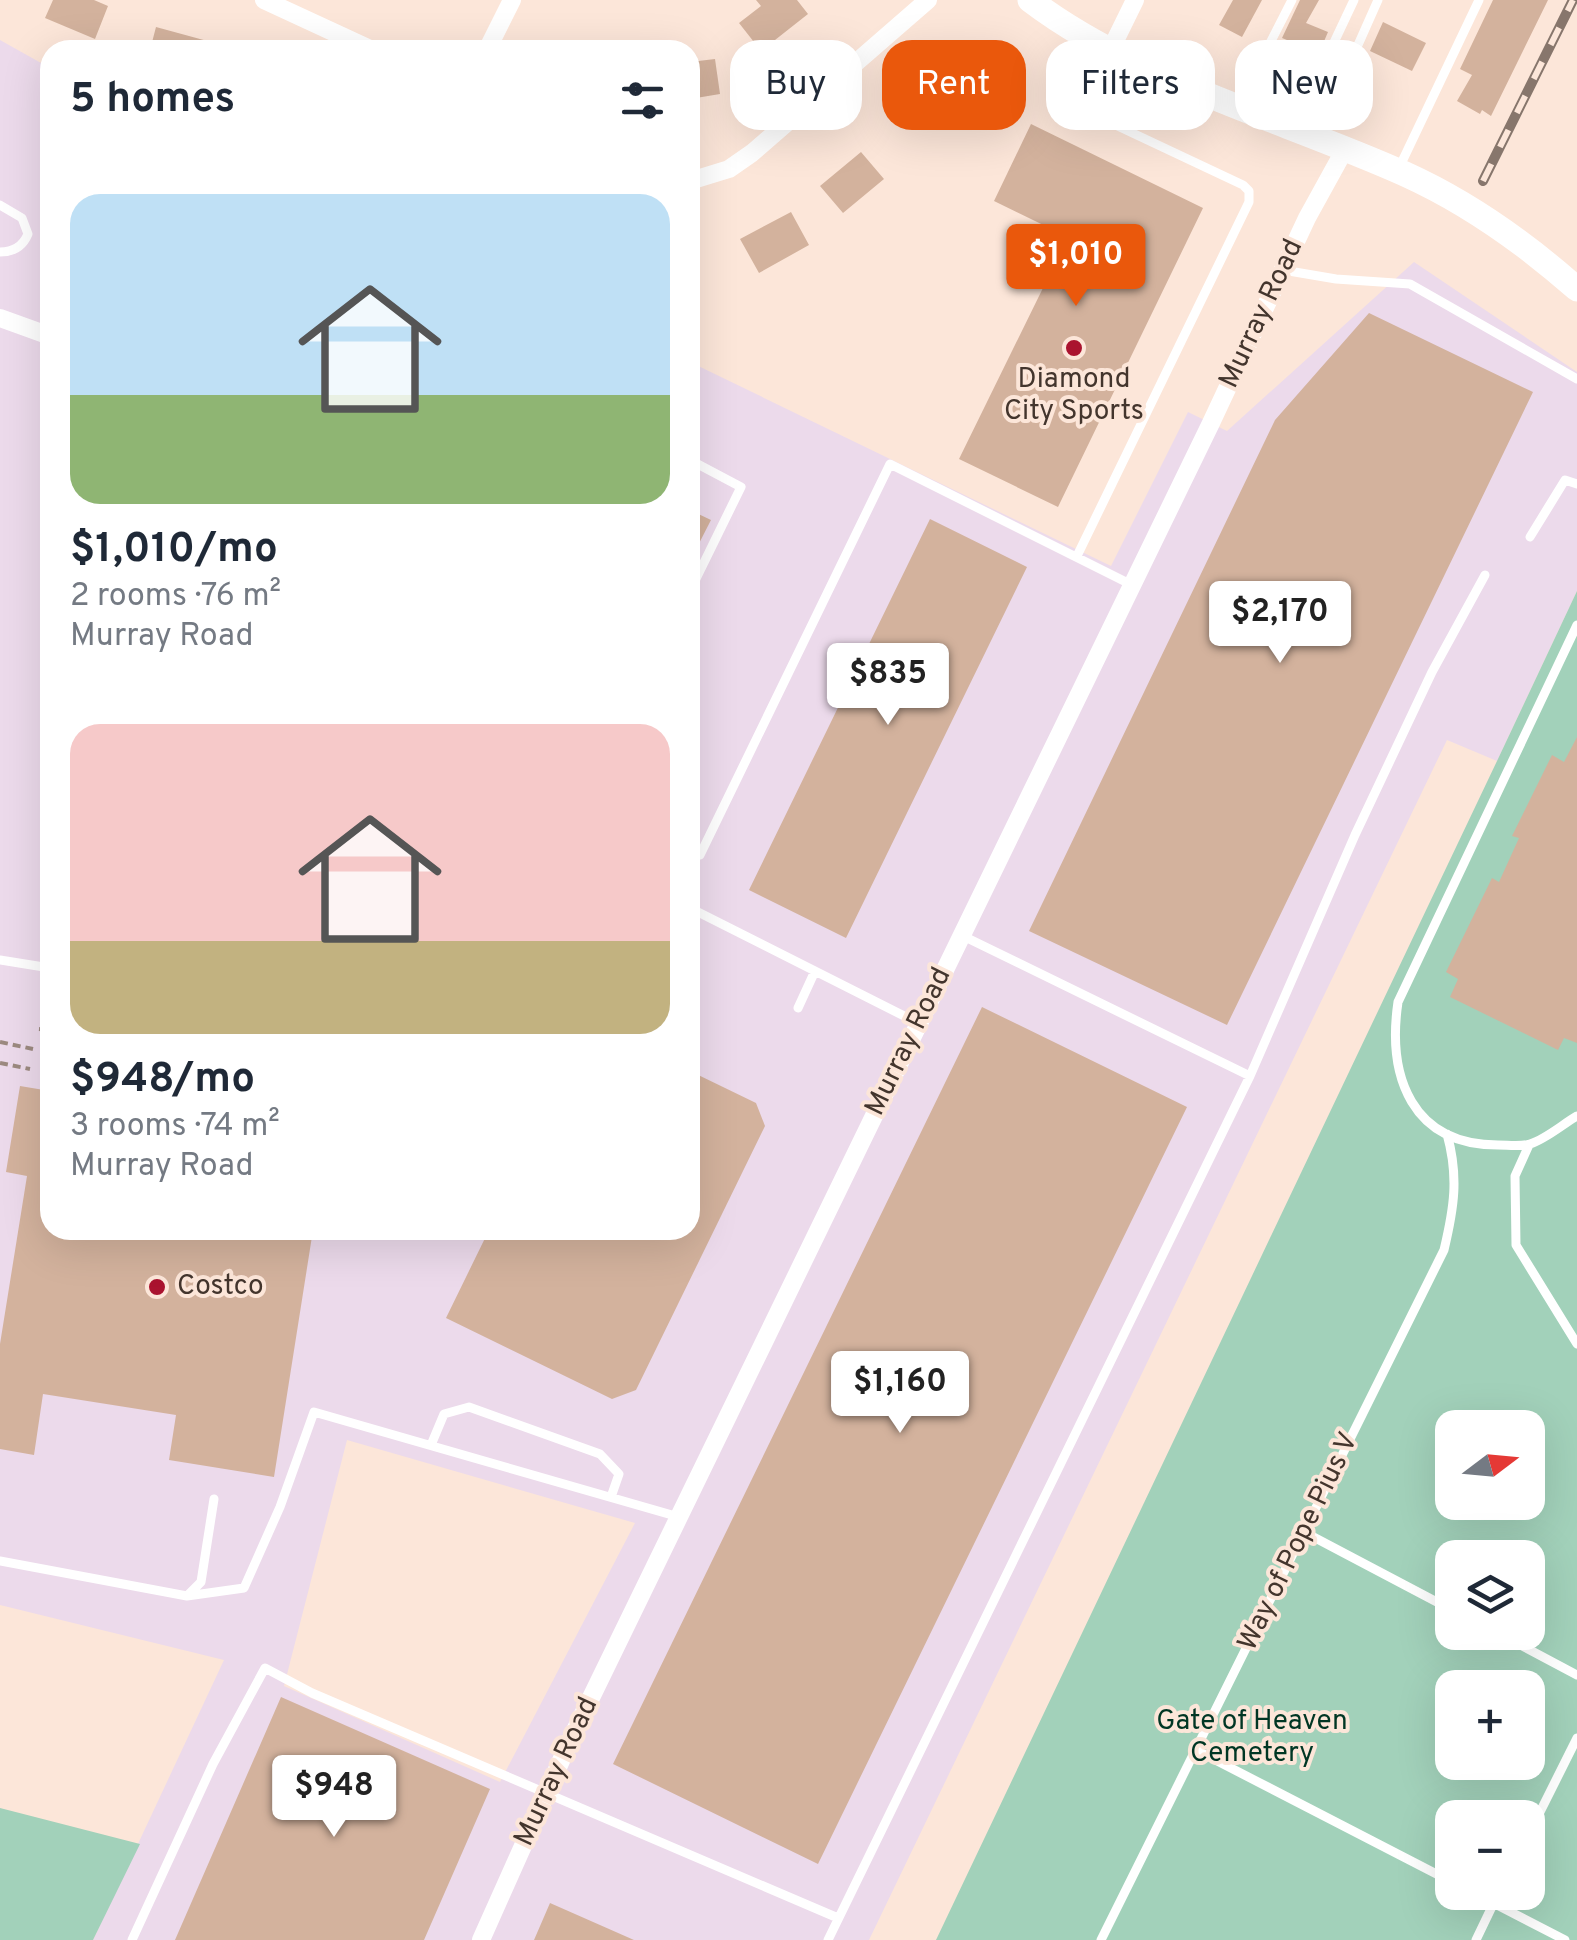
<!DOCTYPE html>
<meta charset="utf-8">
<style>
body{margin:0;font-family:Overpass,sans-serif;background:#f6f6f7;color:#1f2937;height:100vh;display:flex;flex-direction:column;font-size:38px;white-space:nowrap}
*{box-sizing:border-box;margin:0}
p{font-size:32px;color:#747a83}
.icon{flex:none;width:55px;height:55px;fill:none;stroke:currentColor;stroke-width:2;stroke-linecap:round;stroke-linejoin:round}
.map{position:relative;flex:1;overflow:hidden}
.panel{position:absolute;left:40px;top:40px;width:660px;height:1200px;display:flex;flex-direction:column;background:#fff;border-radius:30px;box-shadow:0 10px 40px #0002}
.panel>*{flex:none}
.hud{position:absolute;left:730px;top:40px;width:695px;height:90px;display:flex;gap:20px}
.needle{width:65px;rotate:74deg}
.buttons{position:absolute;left:1435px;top:1410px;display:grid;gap:20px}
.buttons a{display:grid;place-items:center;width:110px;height:110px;border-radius:20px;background:#fff;box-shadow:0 10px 40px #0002;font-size:50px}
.price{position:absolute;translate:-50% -85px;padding:0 22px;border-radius:10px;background:#fff;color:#222;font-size:32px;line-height:65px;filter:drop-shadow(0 2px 5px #0008)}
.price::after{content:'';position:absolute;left:50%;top:60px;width:30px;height:22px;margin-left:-15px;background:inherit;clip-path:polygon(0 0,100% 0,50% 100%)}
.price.active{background:#ea580c;color:#fff}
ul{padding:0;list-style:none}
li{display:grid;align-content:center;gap:20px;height:530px;padding:0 30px}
li span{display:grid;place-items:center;height:310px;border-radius:30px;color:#555}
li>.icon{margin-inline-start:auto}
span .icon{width:180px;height:180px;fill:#fffc;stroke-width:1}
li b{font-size:42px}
h2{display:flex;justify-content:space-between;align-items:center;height:120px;padding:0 30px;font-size:42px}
.tag{padding:0 35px;border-radius:30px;background:#fff;box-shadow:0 10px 40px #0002;font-size:35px;line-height:90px}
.tag.active{background:#ea580c;color:#fff}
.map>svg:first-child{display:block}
</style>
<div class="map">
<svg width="1577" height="1940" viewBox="0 0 1577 1940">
<rect width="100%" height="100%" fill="#fce6d9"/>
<path fill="#ecdaeb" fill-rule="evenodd" d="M0,40L50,68V1230H690V362L1111,566L1188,412L1227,431L1414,262L1577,372V591L1497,761L1447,740L869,1940H93L224,1660L0,1605ZM347,1440L635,1523L500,1782L284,1686Z"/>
<path fill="#a2d1ba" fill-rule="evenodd" d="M1577,591V1940H936L1497,761ZM1452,1428H1528V1502H1452ZM1452,1558H1528V1632H1452ZM1452,1688H1528V1762H1452ZM1452,1818H1528V1892H1452Z
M0,1808L140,1844L93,1940H0Z"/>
<path fill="#d3b29d" d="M53,0H94L108,6L95,39L45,18Z
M756,0H797L808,14L761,51L739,23L761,6Z
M1233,0H1262L1242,37L1219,25Z
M1300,0H1319L1306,23L1328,32L1319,53L1282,38Z
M1493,0H1548L1491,116L1482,110L1480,114L1457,101L1472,75L1460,69Z
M1383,22L1426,43L1412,71L1370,51Z
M156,27L222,45L221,50H150Z
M715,59L720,94L690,99V62Z
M1031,124L1203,208L1058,507L959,459L1068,237L994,201Z
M861,152L884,179L843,213L820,186Z
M791,212L809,245L759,273L740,239Z
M1369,313L1533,392L1227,1025L1029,931L1275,420Z
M690,510L711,520L690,561Z
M930,519L1027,567L846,938L749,890Z
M1577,737V1043L1564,1038L1558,1050L1450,997L1458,979L1446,972L1492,878L1499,882L1519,838L1512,836L1552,755L1564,762Z
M982,1007L1187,1107L818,1864L613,1764Z
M690,1071L756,1103L765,1126L636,1390L612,1399L446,1318L489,1230H690Z
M20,1086L50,1091V1230H313L274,1477L169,1460L176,1415L43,1394L34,1455L0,1449V1344L27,1176L6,1172Z
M281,1697L490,1789L424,1940H175Z
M550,1903L634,1940H534Z"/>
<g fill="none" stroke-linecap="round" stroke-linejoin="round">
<path stroke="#9c8a80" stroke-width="4" stroke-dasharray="8 5" stroke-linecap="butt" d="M39,1029L50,1030
M0,1042L33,1049
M0,1063L30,1069"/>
<path stroke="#fff" stroke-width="9" d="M1056,97L1243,185L1249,191V202L1077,556
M1239,104L1292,0
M1295,125L1354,0
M1318,135L1378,0
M1399,168L1479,0
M0,205L22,218L28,234C23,246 14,252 0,252
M1283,270L1336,279L1410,284L1577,379
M690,460L741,487L690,591
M1530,537L1565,480L1577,484
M1577,625L1398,1002C1387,1077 1412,1145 1498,1145C1508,1145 1521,1147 1530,1144C1546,1139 1563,1124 1577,1116
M700,855L890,464L1132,585
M690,908L918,1023
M0,960L50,968
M798,1008L815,971
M1250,1076L1355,835L1432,672L1485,575
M1529,1145L1515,1176L1516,1245L1577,1344
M431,1445L444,1414L469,1407L600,1454L619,1474L611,1497
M1304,1532L1452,1610
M0,1561L187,1596L201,1582L214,1499
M187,1596L244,1588L280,1507L314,1412L679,1517
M1496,1632L1577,1675
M1196,1750L1452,1882
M1528,1836L1577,1738
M1472,1892L1565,1940
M132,1940L213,1764L265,1668L312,1693L838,1918
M828,1940L1250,1076L963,936
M1101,1940L1444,1250C1454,1208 1459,1177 1447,1134
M1476,1940L1499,1892"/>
<path stroke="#fff" stroke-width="18" d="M264,0L372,50
M1111,49L1135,0
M487,50L512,0
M690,181L729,169L752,153L928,0
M0,318L50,336
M481,1940L568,1745L1211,423L1307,218L1345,149"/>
<path stroke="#fff" stroke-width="25" d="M1030,0C1135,80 1285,120 1405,174C1467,202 1526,244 1577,289"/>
<defs>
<path id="rail" d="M1483,181L1573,0"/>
</defs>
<use href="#rail" stroke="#87766c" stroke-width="10"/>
<use href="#rail" stroke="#fce6d9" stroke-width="6" stroke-dasharray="19" stroke-linecap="butt"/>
</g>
<g fill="#aa132f" stroke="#fce6d9" stroke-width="4">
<circle cx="1074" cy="348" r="10"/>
<circle cx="157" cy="1287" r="10"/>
</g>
<g text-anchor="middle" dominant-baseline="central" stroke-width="8" stroke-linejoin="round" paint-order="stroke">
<g font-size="28" fill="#43352d" stroke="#fce6d9">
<text transform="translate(1262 314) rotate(-65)">Murray Road</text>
<text transform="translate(909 1042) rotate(-64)">Murray Road</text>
<text transform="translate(1299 1542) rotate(-64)">Way of Pope Pius V</text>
<text transform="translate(557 1772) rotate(-65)">Murray Road</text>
</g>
<g font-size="28" fill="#43352d" stroke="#fce6d9">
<text x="1074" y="380">Diamond<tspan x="1074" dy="32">City Sports</tspan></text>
<text x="177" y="1287" text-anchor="start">Costco</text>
</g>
<g font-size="28" fill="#003624" stroke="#fce6d9">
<text x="1252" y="1722">Gate of Heaven<tspan x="1252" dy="32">Cemetery</tspan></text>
</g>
</g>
</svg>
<div class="buttons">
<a><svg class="needle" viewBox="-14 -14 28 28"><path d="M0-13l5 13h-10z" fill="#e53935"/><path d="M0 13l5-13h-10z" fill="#747a83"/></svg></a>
<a><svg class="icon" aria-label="layers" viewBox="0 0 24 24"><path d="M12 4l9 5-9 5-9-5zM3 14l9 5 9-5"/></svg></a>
<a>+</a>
<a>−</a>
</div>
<b class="price active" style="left:1076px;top:309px">$1,010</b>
<b class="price" style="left:1280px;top:666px">$2,170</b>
<b class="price" style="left:888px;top:728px">$835</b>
<b class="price" style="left:900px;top:1436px">$1,160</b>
<b class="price" style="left:334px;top:1840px">$948</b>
<div class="hud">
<a class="tag">Buy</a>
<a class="tag active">Rent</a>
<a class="tag">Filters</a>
<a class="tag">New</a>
</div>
<section class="panel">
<h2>5 homes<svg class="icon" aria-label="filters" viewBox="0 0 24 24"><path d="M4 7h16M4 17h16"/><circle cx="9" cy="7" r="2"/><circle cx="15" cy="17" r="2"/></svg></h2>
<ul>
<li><span style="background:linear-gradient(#bfe0f5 65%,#8fb573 0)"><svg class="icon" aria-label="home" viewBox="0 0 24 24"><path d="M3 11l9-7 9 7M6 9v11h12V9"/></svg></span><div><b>$1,010/mo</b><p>2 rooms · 76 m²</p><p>Murray Road</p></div></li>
<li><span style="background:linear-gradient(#f6c9c9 70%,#c2b280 0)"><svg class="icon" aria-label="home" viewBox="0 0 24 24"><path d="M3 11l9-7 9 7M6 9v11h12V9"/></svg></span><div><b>$948/mo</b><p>3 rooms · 74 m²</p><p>Murray Road</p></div></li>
</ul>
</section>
</div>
